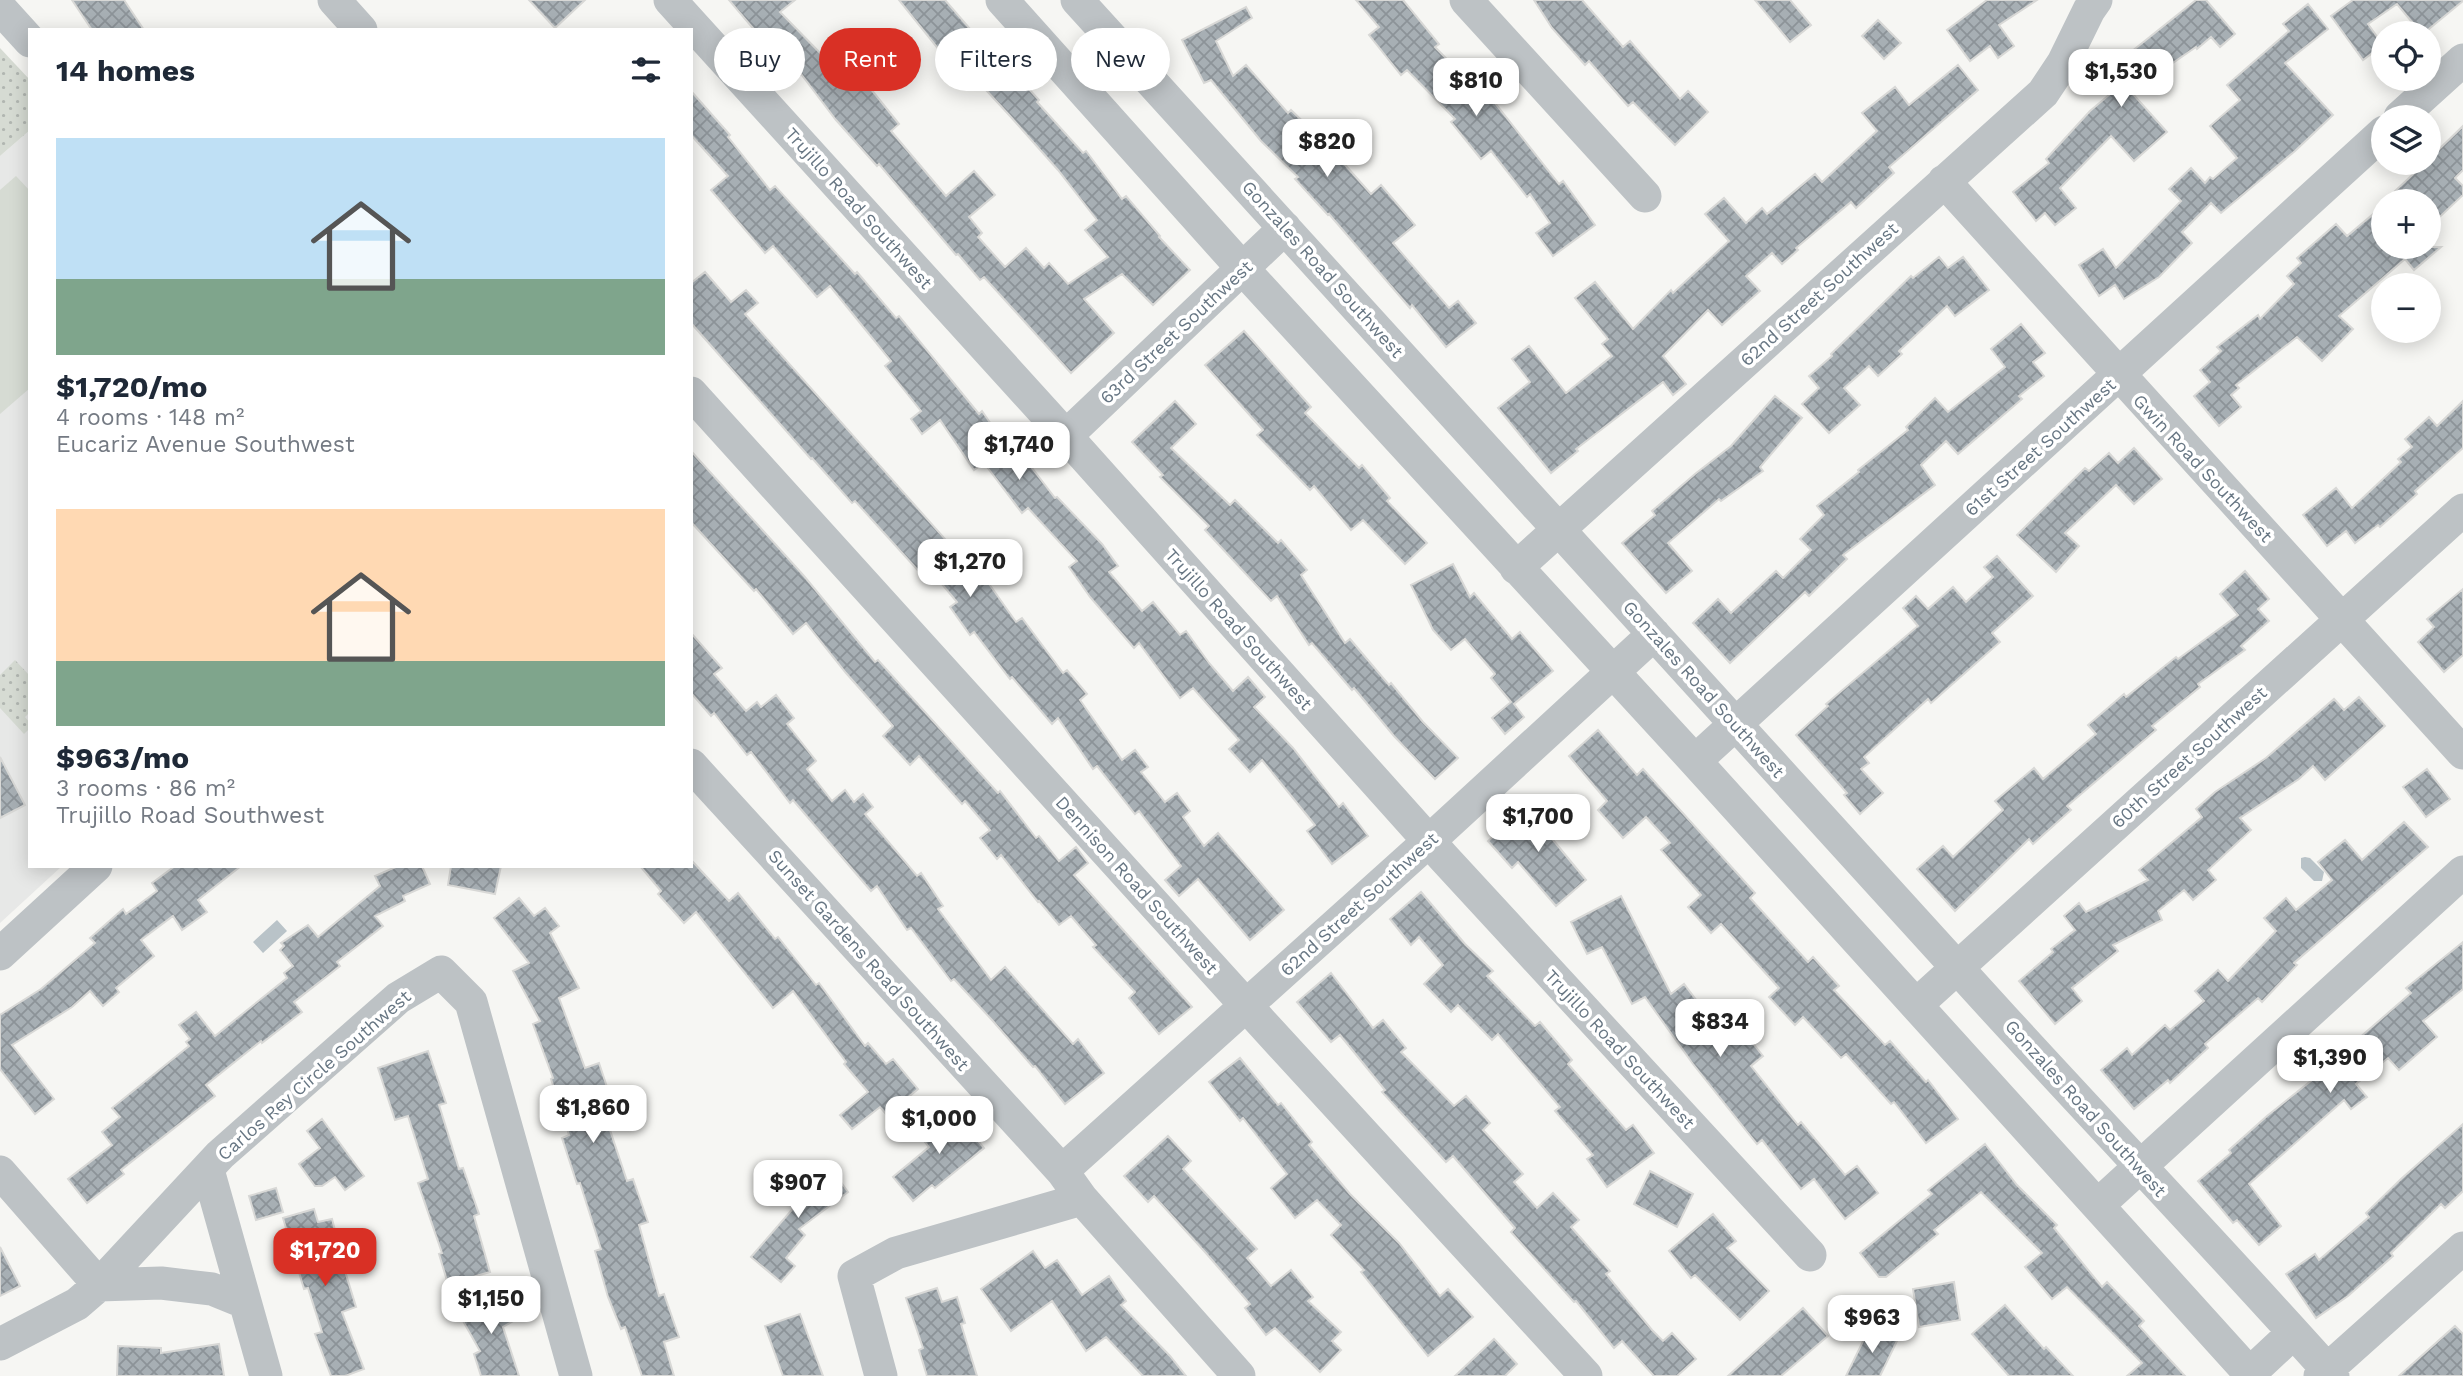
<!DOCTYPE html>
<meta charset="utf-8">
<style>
body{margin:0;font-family:"Work Sans",sans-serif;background:#f2f2f3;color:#1f2937;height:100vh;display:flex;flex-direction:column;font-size:26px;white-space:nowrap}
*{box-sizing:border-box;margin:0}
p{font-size:23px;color:#747a83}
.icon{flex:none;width:38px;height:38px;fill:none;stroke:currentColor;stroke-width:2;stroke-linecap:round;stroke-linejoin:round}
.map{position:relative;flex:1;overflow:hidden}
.side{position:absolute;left:28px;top:28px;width:665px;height:840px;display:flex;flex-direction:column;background:#fff;border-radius:0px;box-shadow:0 4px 18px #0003}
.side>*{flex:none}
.hud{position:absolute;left:714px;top:28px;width:665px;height:63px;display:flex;gap:14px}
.controls{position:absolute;left:2371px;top:21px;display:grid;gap:14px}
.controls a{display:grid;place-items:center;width:70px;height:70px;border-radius:50%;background:#fff;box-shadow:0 4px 18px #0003;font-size:35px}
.price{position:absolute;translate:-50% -60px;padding:0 16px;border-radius:14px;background:#fff;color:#222;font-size:23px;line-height:46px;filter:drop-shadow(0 2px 4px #0008)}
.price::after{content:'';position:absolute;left:50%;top:42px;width:21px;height:16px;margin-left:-10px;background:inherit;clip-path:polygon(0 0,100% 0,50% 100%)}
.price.current{background:#d93025;color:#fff}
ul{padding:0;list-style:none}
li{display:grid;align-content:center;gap:14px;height:371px;padding:0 28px}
li span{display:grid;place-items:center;height:217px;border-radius:0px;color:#555}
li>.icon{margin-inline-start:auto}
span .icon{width:126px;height:126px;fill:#fffc;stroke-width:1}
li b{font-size:30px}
h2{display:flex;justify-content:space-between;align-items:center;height:84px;padding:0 28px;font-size:30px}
.pill{padding:0 24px;border-radius:32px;background:#fff;box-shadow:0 4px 18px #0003;font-size:24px;line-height:63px}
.pill.current{background:#d93025;color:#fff}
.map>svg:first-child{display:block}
</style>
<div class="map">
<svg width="2463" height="1376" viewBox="0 0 2463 1376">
<defs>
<pattern id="green-dots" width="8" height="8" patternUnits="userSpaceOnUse" patternTransform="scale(1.75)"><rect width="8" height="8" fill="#d6dbd3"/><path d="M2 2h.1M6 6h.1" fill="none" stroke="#b1b6b1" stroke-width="1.8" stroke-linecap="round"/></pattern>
<pattern id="building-cross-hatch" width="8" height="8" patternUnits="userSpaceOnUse" patternTransform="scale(1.75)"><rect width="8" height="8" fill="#a7afb4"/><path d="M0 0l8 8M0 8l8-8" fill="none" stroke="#8c9398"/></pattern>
</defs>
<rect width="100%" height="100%" fill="#f6f6f3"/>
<path fill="#e7e8e7" d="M30,130V866H62L0,923V156Z"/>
<path fill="url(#green-dots)" d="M0,48L30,80V130L0,156Z
M15,660L30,676V712L25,717L30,723V728L24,734L0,708V675Z"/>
<path fill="#d6dbd3" d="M16,176L30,191V388L0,414V190Z"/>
<path fill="#b9c3c8" d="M2305,857L2310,858L2324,872L2322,881H2314L2301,868V858Z
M277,920L287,931L263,953L253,942Z"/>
<path fill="url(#building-cross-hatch)" stroke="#d8d8d6" stroke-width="2" d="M72,0H124L144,30H92Z
M529,0H585L555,28Z
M729,0H795L780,12L825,58L845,84L858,73L899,124L891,131L946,196L974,171L995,195L969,217L982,233L978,237L1005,267L1026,248L1044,268L1049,263L1068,284L1108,257L1085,230L1097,220L1058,170L1010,116L975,78L969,83L940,51L899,0H945L1002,66L1005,63L1039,100L1037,102L1083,153L1086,151L1122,199L1126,196L1160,236L1159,237L1190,270L1153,305L1122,274L1084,299L1114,333L1071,373L984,277L980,280L958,254L956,255L879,164L877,166L836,120L801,74L799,76L757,33Z
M1356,0H1403L1439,44L1435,47L1483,96L1487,93L1559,184L1563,181L1595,225L1553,256L1536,233L1550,223L1530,194L1527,197L1491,151L1481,159L1451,122L1455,119L1407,70L1401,75L1369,35L1379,27Z
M1534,0H1582L1623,47L1630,41L1680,99L1688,91L1708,112L1675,145L1633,102L1628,106L1589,61L1585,65L1552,28Z
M1755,0H1790L1811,25L1790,42Z
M1987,0H2037L1999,25L2014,46L1998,58L1990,46L1970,61L1947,30Z
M2196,0H2206L2235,34L2220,47L2211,37L2197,49L2196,47L2131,92L2167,132L2134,161L2111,136L2060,188L2076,208L2055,225L2045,213L2036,221L2013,192L2049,163L2046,159L2090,111L2109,95L2096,80Z
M2353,0H2463V1L2424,33H2421L2397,4L2368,24L2383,45L2363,60L2331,16Z
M2308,4L2328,29L2285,63L2333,115L2295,151L2221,213L2211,203L2182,232L2192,243L2159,277L2124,299L2115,285L2099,296L2079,265L2103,249L2116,268L2181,201L2169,189L2191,168L2205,183L2210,177L2213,179L2237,158L2210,126L2240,100L2227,85L2289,31L2283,24Z
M1246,7L1252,18L1216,41L1233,76L1246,65L1288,113L1291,110L1330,148L1371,194L1381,185L1415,225L1393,243L1449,308L1458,301L1476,323L1446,347L1412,305L1410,308L1329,214L1328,215L1295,179L1298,177L1261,141L1211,80L1204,83L1182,40Z
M1878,20L1901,43L1884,59L1862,36Z
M1958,65L1978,90L1889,167L1894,173L1856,208L1851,202L1796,248L1798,250L1782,264L1772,253L1746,276L1760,291L1722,325L1708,310L1663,356L1686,384L1673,395L1663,382L1576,449L1578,451L1551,473L1498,408L1530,382L1512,359L1529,346L1566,393L1612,356L1602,344L1608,339L1575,298L1595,282L1633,329L1671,290L1673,293L1729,241L1705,214L1724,198L1746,223L1762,208L1767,214L1815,174L1822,182L1877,131L1862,113L1895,87L1909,105Z
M691,91L730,135L728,137L770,190L775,186L855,274L857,272L896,318L899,316L979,414L982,411L1013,456L1019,451L1055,498L1057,497L1102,544L1118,566L1109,572L1142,611L1153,602L1180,635L1186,631L1209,663L1233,691L1248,677L1265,697L1254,707L1293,748L1339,807L1343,803L1368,836L1332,864L1307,831L1315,825L1262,760L1250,772L1229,749L1239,740L1193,688L1180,698L1139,643L1134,648L1090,597L1069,567L1077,561L1028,508L1022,513L984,463L974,470L940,420L922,434L911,419L921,411L885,366L891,361L830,286L817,297L773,246L765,253L711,190L728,176L691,135Z
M2463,126V170L2455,178L2463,186V195L2429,227V201H2404L2395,191L2425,163H2429V159Z
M2384,205V247H2441L2414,270L2405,259L2339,316L2353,329L2322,361L2297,337L2236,385L2239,388L2231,395L2241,407L2219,426L2194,396L2210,382L2200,370L2221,351L2217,347L2258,315L2260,319L2294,284L2287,276L2301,263L2297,258L2336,224L2347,236Z
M1939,257L1948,268L1963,257L1989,290L1955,316L1947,306L1899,351L1902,354L1878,376L1869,366L1844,388L1860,405L1829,433L1802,404L1819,388L1809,376L1832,356L1831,354L1911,276L1913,278Z
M705,272L731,302L746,290L758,303L745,314L984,583L987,581L1016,622L1022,618L1063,673L1067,670L1087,694L1080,700L1122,760L1135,750L1148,767L1141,772L1165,802L1177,793L1190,811L1183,817L1204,846L1218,833L1284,910L1250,940L1198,879L1179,896L1165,880L1181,866L1139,811L1135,814L1097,766L1093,769L1058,718L1052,724L1012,677L1010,679L974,632L970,635L950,607L957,602L931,571L924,577L855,501L852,503L812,458L811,459L691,323V283Z
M2021,324L2045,353L2033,362L2044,376L2019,396L2022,399L1958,454L1946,441L1921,465L1935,485L1843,555L1847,559L1809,596L1805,592L1730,663L1693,623L1718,599L1731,613L1776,571L1783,578L1811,550L1800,539L1824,515L1817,506L1859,472L1858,470L1908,430L1906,427L1935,398L1948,412L2005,367L1991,349Z
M1244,331L1311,407L1305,413L1359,468L1362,465L1390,498L1387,501L1427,543L1405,564L1363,520L1351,530L1314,486L1310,490L1257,435L1263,430L1205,365Z
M1775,396L1802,418L1760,467L1763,471L1721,501L1719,499L1668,543L1692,571L1666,593L1622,543L1655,515L1652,511L1695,474L1731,446Z
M1175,401L1196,424L1171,448L1230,505L1235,500L1278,543L1281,540L1307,570L1301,575L1345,643L1350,639L1389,685L1391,683L1423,722L1458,758L1435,779L1394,736L1354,688L1352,690L1312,643L1309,645L1277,596L1271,601L1205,530L1209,526L1160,477L1163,475L1132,442Z
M2463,401V448L2415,491L2417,494L2380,527L2378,525L2355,543L2346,531L2327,546L2303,515L2336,488L2352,508L2401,462L2398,459L2412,447L2405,439L2429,417L2437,426Z
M2134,448L2162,479L2134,504L2116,485L2065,533L2079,546L2056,572L2017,535L2085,468L2089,471L2109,453L2118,463Z
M691,451L804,576L875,662L878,660L998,793L1000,791L1036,838L1039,836L1059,861L1076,847L1088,863L1074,875L1192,1007L1159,1034L1129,998L1135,992L1093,947L1096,945L1071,916L1059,925L1039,901L1038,902L1001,855L997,859L980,838L990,830L965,801L962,804L919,756L910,765L883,736L893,726L846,673L806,623L793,634L756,589L754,591L691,522Z
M1997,556L2033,596L1992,633L2000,642L1931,703L1928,699L1864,757L1869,763L1861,769L1883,793L1860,814L1844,795L1847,793L1796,735L1828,706L1826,704L1918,626L1903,608L1916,596L1928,609L1953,587L1966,602L1993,577L1984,567Z
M1453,564L1470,597L1474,593L1512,639L1520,632L1553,671L1514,704L1524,717L1505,734L1492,718L1511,702L1491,678L1495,674L1465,639L1451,650L1433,630L1411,585Z
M2245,571L2269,599L2258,609L2269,621L2241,646L2245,650L2198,684L2200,687L2152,726L2156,730L2067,806L2071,810L2033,844L2029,839L1955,911L1917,869L1943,846L1953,857L2003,810L1995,801L2034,768L2043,779L2096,734L2088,725L2124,694L2126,697L2176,657L2178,659L2238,615L2220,594Z
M2463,589V655L2444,672L2418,642L2434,627L2427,619Z
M691,633L722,668L714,674L746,711L757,702L761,707L776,695L794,718L787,724L816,761L807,769L832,801L845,790L854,802L863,794L873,807L865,814L917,876L921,873L943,906L938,909L991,980L1005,967L1073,1044L1078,1039L1104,1073L1065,1104L1035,1066L1033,1067L992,1020L954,979L951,981L911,928L907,930L877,886L871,891L793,800L790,803L751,752L747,755L714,713L711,716L691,693Z
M2359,697L2385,726L2325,780L2313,766L2299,779L2240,818L2251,830L2208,870L2216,880L2193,900L2184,890L2158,911L2162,920L2113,945L2118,951L2072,988L2082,1001L2055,1024L2019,981L2053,952L2051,949L2075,930L2064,916L2079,903L2086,912L2148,880L2139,870L2202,817L2196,809L2215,792L2266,758L2334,699L2344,710Z
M1598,730L1637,775L1643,769L1755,893L1750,898L1808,962L1813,957L1839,986L1834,990L1885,1045L1890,1041L1926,1082L1928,1080L1958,1119L1926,1143L1894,1102L1891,1104L1846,1054L1841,1058L1803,1017L1795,1025L1769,997L1779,988L1721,924L1711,933L1688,907L1701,895L1661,850L1670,843L1646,817L1623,838L1598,810L1607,801L1569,756Z
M0,757L25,805L0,818Z
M2427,769L2450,799L2426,817L2403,787Z
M1534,802L1556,829L1549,835L1586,880L1556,906L1518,862L1512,868L1488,841Z
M2404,822L2428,847L2294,963L2297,965L2262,1002L2258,998L2205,1044L2208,1048L2170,1083L2168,1080L2134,1109L2101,1070L2127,1048L2132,1055L2165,1025L2170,1030L2204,1001L2195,991L2218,970L2228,981L2276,931L2264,918L2286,898L2296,910L2332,880L2318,862L2345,840L2362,860Z
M693,862L729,901L738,893L775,939L778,937L816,985L819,983L865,1046L868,1043L886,1064L893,1059L918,1089L887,1115L880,1107L852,1129L840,1115L868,1092L844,1064L846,1062L793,991L773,1008L696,912L684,923L658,894L661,891L640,866H691Z
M175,866H241L198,900L207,912L182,930L173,916L141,940L154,956L116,988L119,992L103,1006L90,991L72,1007L12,1045L54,1099L35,1114L0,1069V1015L41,989L95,943L90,938L123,909L126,914L157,891L152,883Z
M398,866H422L430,884L403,896L405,901L375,916L383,926L337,962L340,966L294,1002L302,1012L262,1043L261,1041L206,1085L215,1096L121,1170L124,1174L87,1203L68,1179L112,1145L102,1132L120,1117L112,1108L189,1046L186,1042L190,1039L179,1025L196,1012L215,1036L287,978L284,973L293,966L280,950L284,946L281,943L308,925L318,937L380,886L375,876Z
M451,866H501L495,894L448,885Z
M1421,892L1465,944L1493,971L1487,976L1535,1026L1540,1022L1572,1060L1568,1064L1626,1130L1633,1125L1654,1153L1607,1187L1587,1159L1593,1155L1555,1111L1560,1107L1498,1034L1492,1040L1458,1005L1451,1012L1424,984L1443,965L1419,937L1411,945L1390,919Z
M1621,896L1671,994L1684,984L1725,1038L1739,1026L1763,1056L1751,1066L1798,1125L1801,1122L1845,1175L1857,1166L1878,1193L1845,1219L1814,1179L1801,1189L1762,1140L1757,1144L1693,1064L1645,997L1632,1004L1602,947L1587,954L1571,922Z
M519,898L534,916L545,908L559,926L550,933L579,988L559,998L585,1068L599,1063L614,1108L604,1112L627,1181L633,1179L648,1222L639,1225L659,1296L664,1294L679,1337L664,1342L674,1376H642L625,1327L621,1329L608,1297L595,1251L601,1249L580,1183L577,1184L562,1138L569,1135L551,1079L553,1078L533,1024L540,1021L513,971L529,963L494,918Z
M2463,942V989L2423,1021L2437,1037L2399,1070L2388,1058L2356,1084L2367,1097L2351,1109L2344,1100L2249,1184L2281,1226L2259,1245L2237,1220L2233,1223L2198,1181L2231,1153L2229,1150L2267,1116L2322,1072L2319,1068L2358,1039L2411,993L2406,988Z
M1331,973L1373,1028L1383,1020L1406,1048L1401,1052L1454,1106L1466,1096L1490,1123L1483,1130L1523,1174L1514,1182L1537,1208L1553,1193L1579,1220L1571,1227L1610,1271L1606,1274L1652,1330L1663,1341L1672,1333L1696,1359L1677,1376H1654L1622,1341L1614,1348L1576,1301L1574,1302L1511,1232L1515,1228L1453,1156L1446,1162L1382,1092L1385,1090L1340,1035L1331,1042L1297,1002Z
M428,1051L446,1103L439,1105L459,1169L463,1168L479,1214L474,1216L490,1272L448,1284L439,1254L442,1253L418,1183L428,1179L408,1116L395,1120L378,1068Z
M1240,1058L1278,1105L1281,1103L1312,1142L1309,1145L1350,1194L1399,1243L1440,1296L1448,1289L1473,1317L1428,1356L1361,1272L1364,1270L1331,1235L1341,1225L1317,1200L1295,1218L1271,1188L1287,1174L1243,1118L1240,1121L1209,1082Z
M952,1109L984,1148L935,1188L932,1185L913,1201L893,1177L929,1147L920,1136Z
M322,1119L364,1176L345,1190L335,1177L322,1186H315L299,1164L320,1148L307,1131Z
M2463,1124V1191L2445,1208L2441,1204L2391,1253L2393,1256L2348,1296L2316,1318L2286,1274L2315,1254L2319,1260L2369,1217L2366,1213L2401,1179Z
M1168,1136L1191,1161L1183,1169L1257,1249L1247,1258L1271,1286L1291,1270L1313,1297L1308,1301L1341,1332L1332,1341L1341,1350L1320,1372L1275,1328L1266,1335L1245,1308L1250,1304L1205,1252L1154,1196L1148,1202L1124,1176Z
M1985,1144L2017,1185L2057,1225L2054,1228L2102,1287L2107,1282L2144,1321L2139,1326L2185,1376H2127L2142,1363L2067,1287L2052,1299L2025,1267L2042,1253L1981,1192L1934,1230L1938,1234L1886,1277H1879L1860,1253L1932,1194L1928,1190Z
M830,1167L848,1192L799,1229L805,1235L786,1258L795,1266L781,1282L751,1257L797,1204L786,1190L807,1173L812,1179Z
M1650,1171L1693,1194L1677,1227L1634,1204Z
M276,1188L283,1212L256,1220L249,1196Z
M314,1209L318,1222L332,1219L336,1234L334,1235L356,1307L342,1312L364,1369L345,1376H331L315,1334L322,1332L308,1288L304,1289L283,1218Z
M1713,1214L1736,1241L1727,1248L1769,1291L1740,1320L1695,1275L1691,1278L1669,1251Z
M0,1247L20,1286L0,1296Z
M1033,1251L1045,1268L1057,1260L1082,1295L1109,1276L1126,1301L1121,1305L1170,1356L1186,1376H1143L1106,1337L1086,1351L1052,1301L1011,1331L981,1289Z
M1954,1282L1960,1320L1919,1327L1913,1289Z
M937,1288L942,1302L957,1297L965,1323L961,1324L977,1376H927L919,1350L923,1348L906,1298Z
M499,1292L515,1320L503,1327L519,1376H481L474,1354L480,1351L459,1314Z
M2005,1305L2044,1349L2046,1347L2073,1376H2009L1972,1334Z
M1803,1308L1828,1336L1781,1376H1728Z
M800,1314L823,1376H783L765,1326Z
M2455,1326L2463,1334V1376H2399Z
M1870,1327L1897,1341L1880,1376H1846Z
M1494,1339L1517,1364L1505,1376H1455Z
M219,1344L224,1376H117L118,1346L161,1348V1353Z"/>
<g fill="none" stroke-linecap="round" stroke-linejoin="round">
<path stroke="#bdc2c5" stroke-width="33" d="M334,0L361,30
M670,0L1066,436L1444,858L1810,1255
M1002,0L1243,269L1695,761L2252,1376
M1077,0C1386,339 1694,679 2003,1018C2113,1138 2225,1255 2333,1376
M1466,0L1645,196
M0,8L30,41
M2400,117L2463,60
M1944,181L2463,753
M691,393L1261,1022L1586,1376
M1066,436L1285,228
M1516,568L2043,93L2063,63L2089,10L2096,0
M1695,761L2384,132
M691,765L1062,1171L1082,1199L1239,1376
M0,954L96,866
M1916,1005L2463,510
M208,1170L266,1376
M1062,1171L1429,841L1654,634
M0,1172L99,1285
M2098,1205L2463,872
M99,1285L161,1283L212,1289L244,1302
M0,1344L77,1304L99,1285L220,1155L398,998L441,972L471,1002L576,1376
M881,1376L854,1276L896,1253L1082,1199
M2247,1376L2293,1333
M2320,1376L2463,1248"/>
</g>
<g text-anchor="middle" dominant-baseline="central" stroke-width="7" stroke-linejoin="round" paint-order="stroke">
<g font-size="18" fill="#677683" stroke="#fff">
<text transform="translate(859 208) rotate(48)">Trujillo Road Southwest</text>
<text transform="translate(1323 269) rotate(48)">Gonzales Road Southwest</text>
<text transform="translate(1819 294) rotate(-42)">62nd Street Southwest</text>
<text transform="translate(1176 332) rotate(-43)">63rd Street Southwest</text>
<text transform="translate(2040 447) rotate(-42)">61st Street Southwest</text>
<text transform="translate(2203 468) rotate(47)">Gwin Road Southwest</text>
<text transform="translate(1239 629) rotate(48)">Trujillo Road Southwest</text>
<text transform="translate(1704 689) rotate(48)">Gonzales Road Southwest</text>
<text transform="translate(2189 757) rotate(-42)">60th Street Southwest</text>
<text transform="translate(1137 885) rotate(48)">Dennison Road Southwest</text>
<text transform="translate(1359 904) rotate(-42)">62nd Street Southwest</text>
<text transform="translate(869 960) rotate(48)">Sunset Gardens Road Southwest</text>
<text transform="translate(1620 1049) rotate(47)">Trujillo Road Southwest</text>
<text transform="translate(314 1075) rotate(-41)">Carlos Rey Circle Southwest</text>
<text transform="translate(2086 1108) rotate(48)">Gonzales Road Southwest</text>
</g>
</g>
</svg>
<div class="controls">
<a><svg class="icon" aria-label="locate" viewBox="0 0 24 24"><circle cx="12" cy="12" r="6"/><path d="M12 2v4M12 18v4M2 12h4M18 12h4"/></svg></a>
<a><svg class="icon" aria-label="layers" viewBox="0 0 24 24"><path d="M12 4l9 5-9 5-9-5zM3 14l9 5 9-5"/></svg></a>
<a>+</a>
<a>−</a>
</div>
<b class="price" style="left:2121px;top:109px">$1,530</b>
<b class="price" style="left:1476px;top:118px">$810</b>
<b class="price" style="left:1327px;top:179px">$820</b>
<b class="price" style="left:1019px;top:482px">$1,740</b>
<b class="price" style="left:970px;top:599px">$1,270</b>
<b class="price" style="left:1538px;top:854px">$1,700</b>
<b class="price" style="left:1720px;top:1059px">$834</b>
<b class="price" style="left:2330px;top:1095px">$1,390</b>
<b class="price" style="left:593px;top:1145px">$1,860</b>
<b class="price" style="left:939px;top:1156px">$1,000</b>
<b class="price" style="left:798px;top:1220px">$907</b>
<b class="price current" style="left:325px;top:1288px">$1,720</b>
<b class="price" style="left:491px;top:1336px">$1,150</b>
<b class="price" style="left:1872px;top:1355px">$963</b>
<div class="hud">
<a class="pill">Buy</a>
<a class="pill current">Rent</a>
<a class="pill">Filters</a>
<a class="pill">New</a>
</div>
<section class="side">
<h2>14 homes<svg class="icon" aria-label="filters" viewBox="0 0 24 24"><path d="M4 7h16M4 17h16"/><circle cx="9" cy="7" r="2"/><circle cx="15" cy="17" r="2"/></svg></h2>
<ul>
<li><span style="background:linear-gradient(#bfe0f5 65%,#7fa58c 0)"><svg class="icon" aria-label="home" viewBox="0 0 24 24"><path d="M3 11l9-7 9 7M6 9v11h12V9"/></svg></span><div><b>$1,720/mo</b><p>4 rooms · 148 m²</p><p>Eucariz Avenue Southwest</p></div></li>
<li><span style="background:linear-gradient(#ffd9b3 70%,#7fa58c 0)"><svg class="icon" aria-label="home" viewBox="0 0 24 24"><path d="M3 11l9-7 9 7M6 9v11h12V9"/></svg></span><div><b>$963/mo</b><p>3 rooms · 86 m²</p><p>Trujillo Road Southwest</p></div></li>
</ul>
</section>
</div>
